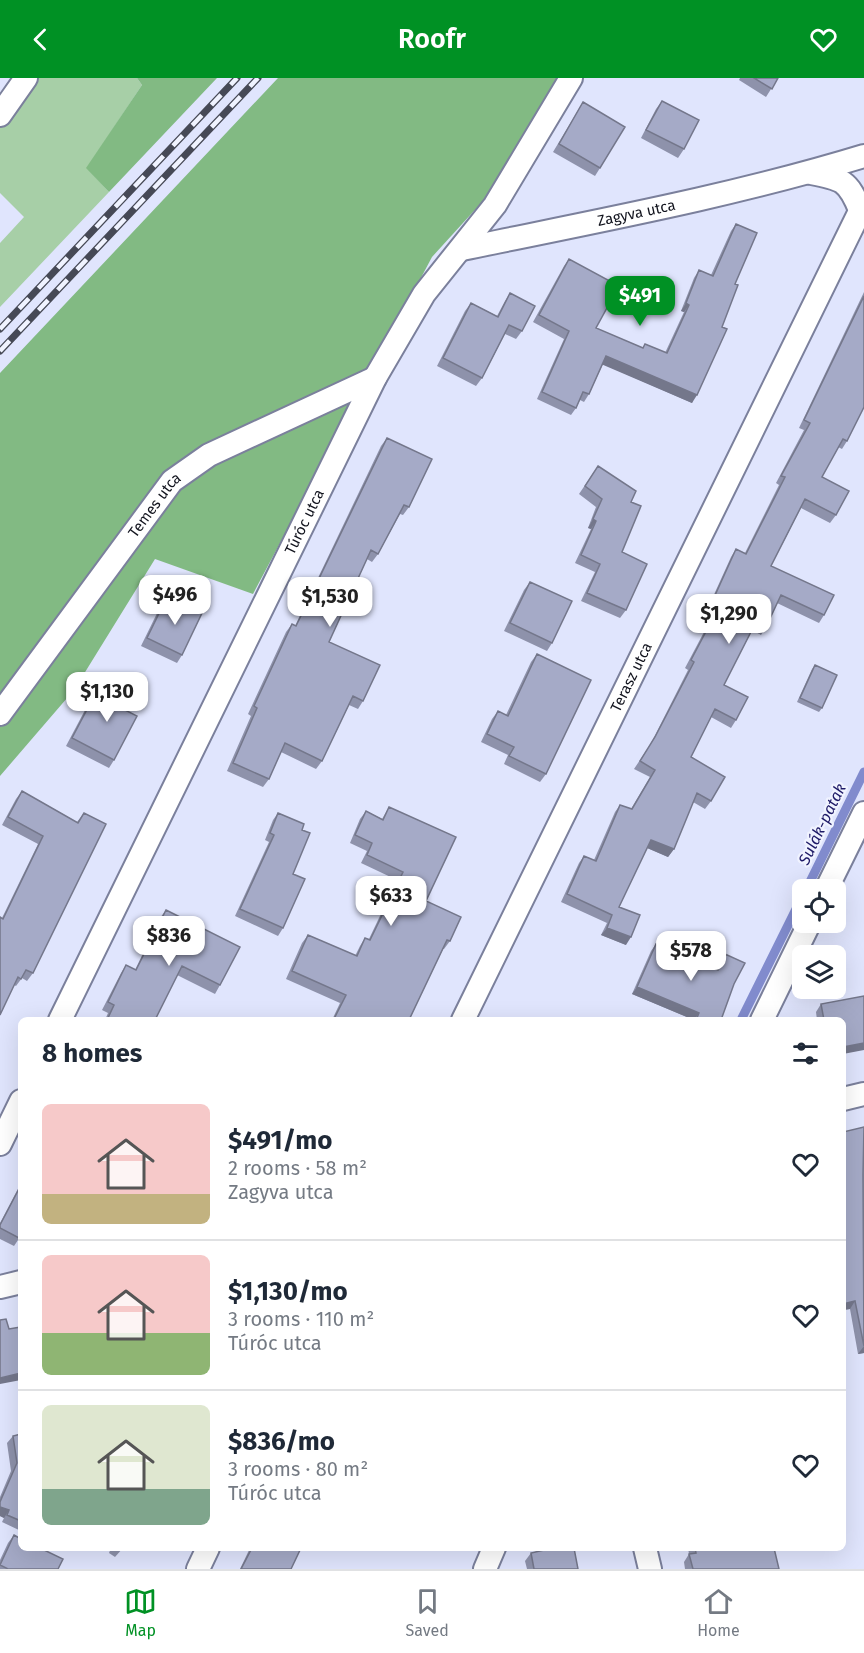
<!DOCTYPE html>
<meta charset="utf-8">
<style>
body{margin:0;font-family:"Fira Sans",sans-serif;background:#f6f6f7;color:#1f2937;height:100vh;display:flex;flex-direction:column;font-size:22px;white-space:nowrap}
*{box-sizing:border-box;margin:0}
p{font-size:20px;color:#747a83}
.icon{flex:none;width:33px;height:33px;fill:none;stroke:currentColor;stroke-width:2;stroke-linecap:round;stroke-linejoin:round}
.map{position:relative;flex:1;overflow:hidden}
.drawer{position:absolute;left:18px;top:939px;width:828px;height:534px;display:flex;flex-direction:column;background:#fff;border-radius:9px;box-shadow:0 6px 24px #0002}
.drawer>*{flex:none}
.tools{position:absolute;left:792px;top:801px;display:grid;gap:12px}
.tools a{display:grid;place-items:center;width:54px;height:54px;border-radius:9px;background:#fff;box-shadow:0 6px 24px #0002;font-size:30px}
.price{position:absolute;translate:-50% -51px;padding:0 14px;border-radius:12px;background:#fff;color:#222;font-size:20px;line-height:39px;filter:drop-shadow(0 2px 3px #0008)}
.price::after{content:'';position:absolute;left:50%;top:36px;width:18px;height:14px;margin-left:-9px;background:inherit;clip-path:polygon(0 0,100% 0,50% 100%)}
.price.current{background:#009124;color:#fff}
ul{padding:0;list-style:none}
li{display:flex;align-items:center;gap:18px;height:150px;padding:0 24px}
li+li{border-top:2px solid #e0e1e3}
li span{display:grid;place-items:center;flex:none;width:168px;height:120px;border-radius:9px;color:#555}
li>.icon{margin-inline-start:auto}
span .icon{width:72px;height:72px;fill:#fffc;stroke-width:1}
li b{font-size:26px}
h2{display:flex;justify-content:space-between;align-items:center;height:72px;padding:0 24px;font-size:26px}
header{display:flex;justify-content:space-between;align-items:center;height:78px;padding:0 24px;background:#009124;color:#fff;font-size:27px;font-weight:600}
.dock{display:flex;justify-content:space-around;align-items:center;height:84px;border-top:2px solid #e0e1e3;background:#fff;font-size:16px;color:#747a83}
.dock a{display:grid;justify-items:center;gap:3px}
.dock .current{color:#009124}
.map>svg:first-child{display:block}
</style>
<header><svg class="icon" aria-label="back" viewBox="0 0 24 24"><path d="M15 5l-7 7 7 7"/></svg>Roofr<svg class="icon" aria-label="heart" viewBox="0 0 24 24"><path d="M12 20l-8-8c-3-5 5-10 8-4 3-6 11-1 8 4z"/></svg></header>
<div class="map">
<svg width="864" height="1491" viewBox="0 0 864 1491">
<rect width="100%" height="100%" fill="#e0e5fd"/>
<path fill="#a7cfa7" d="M34,0H137L142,7L87,90L109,114L0,229V165L24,139L0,115V49L18,28Z"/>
<path fill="#82ba83" d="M137,0H217L109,114L86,90L142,7Z
M278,0H558L483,123L432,179L253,516L155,481L74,612L0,698V295Z"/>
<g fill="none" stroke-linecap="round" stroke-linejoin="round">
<path stroke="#818bcd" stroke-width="9" d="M806,812L864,694
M741,942L802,819"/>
<defs>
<g id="street">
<path d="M0,37L26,0"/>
<path d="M811,95C842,101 848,102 860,132"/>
<path id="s1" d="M462,171C597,143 733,118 864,78"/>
<path id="s2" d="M0,636L172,403L209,377L375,300"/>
<path d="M826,812L864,735"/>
<path id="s3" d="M60,942L375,300L424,216L495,127L571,0"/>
<path id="s4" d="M463,942L864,125"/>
<path d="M762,942L810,844"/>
<path d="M843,1021L864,1016"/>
<path d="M0,1066L21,1023"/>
<path d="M0,1209L21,1204"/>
<path d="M645,1470L650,1491"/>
<path d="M198,1491L208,1470"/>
<path d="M485,1491L494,1470"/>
</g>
</defs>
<use href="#street" stroke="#7b809c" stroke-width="26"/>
<use href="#street" stroke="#fff" stroke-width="22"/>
<defs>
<path id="rail" d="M0,251L237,0
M0,273L258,0"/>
</defs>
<use href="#rail" stroke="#464956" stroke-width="7"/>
<use href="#rail" stroke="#f0f3ff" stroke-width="4.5" stroke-dasharray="14" stroke-linecap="butt"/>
</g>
<path fill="#8e92ab" d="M740,0H778L766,19L739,2Z
M662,23L684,71L678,80L641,60L656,31Z
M583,24L600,90L595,98L553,74Z
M736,146L735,206L692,325L603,286L589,316L584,324L580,322L576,330L571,337L537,321L564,261L533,244L564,188L569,181L596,250L643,270L645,266L665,275L684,234L681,233L694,200L699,192L711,197L731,153Z
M864,214V329L847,363L842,371L838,369L822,399L836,437L830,445L801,430L771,488L824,537L819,545L777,525L766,549L761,557L752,552L724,607L736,642L731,650L711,639L691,679L711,723L705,731L693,724L674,771L668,779L647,770L619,829L626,867L601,857L607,845L561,824L579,785L584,778L594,782L615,734L620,727L631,731L650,699L634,691L650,667L688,592L685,590L714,535L707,532L731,479L736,471L745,475L779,407L776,405L804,352L799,350Z
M510,215L522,253L516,261L505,256L482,300L476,308L437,288L465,233L471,225L497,238L505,223Z
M387,360L409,429L403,437L400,436L378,476L372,484L367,481L329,564L363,623L358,631L349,627L322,683L316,691L281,674L269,701L263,709L227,693L251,638L248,636L286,554L292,546L295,548L381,368Z
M598,388L631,424L622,474L626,532L620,540L581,523L595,494L575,485L591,451L588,450L596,429L579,416Z
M530,504L552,565L547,573L504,553L524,512Z
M167,519L182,577L177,585L141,568L161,527Z
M537,576L546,696L540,704L504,686L508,677L481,664L492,641L498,633L506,637L531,584Z
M815,587L822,630L819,634L797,624L812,591Z
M91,624L95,627L126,632L114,682L109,690L66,668L85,632Z
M22,713L77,744L84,735L33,895L27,903L22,900L16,908L14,907L2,840L38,766L2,747L16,721Z
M389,729L426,823L450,863L444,871H443L409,942H332L340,925L286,901L302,865L308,857L355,878L360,868L365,860L369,861L397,802L361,785L367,773L350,765L360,741L366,733L382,741Z
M278,735L302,752L283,850L278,858L235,838L269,764L265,762L273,742Z
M166,832L220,907L215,916L177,897L155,942H105L108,935L102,932L121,895L126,887L135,892L160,840Z
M656,866L717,892L721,883L725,876L721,942H694L632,916L651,873Z
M821,926L843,942H817L816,934Z
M864,1049V1275L858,1276L850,1231L843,1232V1054Z
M21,1105V1160L20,1159L14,1168L0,1161V1145Z
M21,1356V1453L2,1444L4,1440L0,1438V1419L11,1393L7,1365L13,1358Z
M14,1457L58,1491H0V1482L8,1465Z
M111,1470H123L115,1479L109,1475Z
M250,1470H301L291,1491H240Z
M542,1470H574L578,1491H527L525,1483L531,1475L542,1472Z
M688,1470H774L779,1491H685L684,1484L689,1476Z"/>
<path fill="#74778b" d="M686,225L689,227L684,234L681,233Z
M606,278L697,317L692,325L601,286Z
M593,441L596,443L591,451L588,450Z
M651,762L674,771L668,779L645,769Z
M607,850L631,859L626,867L601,857Z
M637,909L699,935L694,942L632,916Z
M864,965V972L843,976V969Z
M855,1223L850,1231L843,1232V1226Z
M864,1268V1275L858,1276Z
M21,1295V1302L0,1306V1300Z
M0,1429L9,1432L4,1440L0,1438Z"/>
<path fill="#a5aac7" stroke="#74778b" stroke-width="1.5" d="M754,0H778L772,11Z
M662,23L699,42L684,71L646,52Z
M583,24L625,49L600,90L559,66Z
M736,146L757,155L735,206L738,207L722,249L727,251L697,317L606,278L589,316L583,314L576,330L542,314L569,253L539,237L569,181L619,208L596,250L643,270L645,266L667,275L689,227L686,225L699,192L713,198Z
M510,215L535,228L522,253L509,247L482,300L443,280L471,225L498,239Z
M864,218V329L847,363L843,361L822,399L849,413L836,437L805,421L771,488L834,517L824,537L781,517L766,549L756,544L724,607L748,619L736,642L715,631L691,679L725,699L711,723L697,715L674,771L651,762L619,829L640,837L631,859L607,850L612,837L567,816L584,778L596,783L620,727L632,731L655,692L640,683L655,659L694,584L691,582L720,527L712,524L736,471L746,476L785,399L781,398L810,345L804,342Z
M387,360L432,381L409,429L404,427L378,476L371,472L329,564L380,587L363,623L353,618L322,683L285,665L269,701L233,685L257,630L254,628L292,546L296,548Z
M598,388L636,413L631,424L641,428L622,474L647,486L626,532L587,515L600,486L581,477L596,443L593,441L602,421L585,408Z
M530,504L572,523L552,565L510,545Z
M167,519L202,535L182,577L147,560Z
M537,576L591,602L546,696L509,678L514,669L487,656L498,633L508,638Z
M815,587L837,597L822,630L800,620Z
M111,606L134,620L125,632L137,638L114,682L72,660L91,624L95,627Z
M22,713L78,745L84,735L106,746L33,895L26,892L21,901L18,899L0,937V839L3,841L43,758L8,739Z
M389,729L456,759L426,823L461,839L450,863L447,862L409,942H340L335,939L346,917L292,893L308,857L357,878L365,860L370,862L403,794L367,777L372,765L355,757L366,733L383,742Z
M278,735L304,746L302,752L310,755L293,796L305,801L283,850L240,831L274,757L270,755Z
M166,832L240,869L220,907L182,888L155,942H107L114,927L108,924L126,887L136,892Z
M656,866L718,892L725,876L745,885L734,906L721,942H696L699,935L637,909Z
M864,918V965L843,969V942H824L821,926Z
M864,1049L863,1097L864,1268L855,1223L843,1226V1054Z
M21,1107V1157L19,1160L0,1150V1147Z
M6,1241L9,1251L21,1249V1295L0,1300V1242Z
M21,1356V1443L7,1437L9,1432L0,1429V1424L17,1385L13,1358Z
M14,1457L21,1461V1470H40L63,1481L58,1491H8L0,1487Z
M252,1470H301L291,1491H241Z
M549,1470H574L578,1491H534L531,1475L549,1471Z
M695,1470H774L779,1491H693L689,1476L696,1475Z"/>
<g text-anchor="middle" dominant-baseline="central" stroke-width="4.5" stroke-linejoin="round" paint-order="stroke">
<g font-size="15" fill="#11131d" stroke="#f0f3ff">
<text stroke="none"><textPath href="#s1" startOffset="178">Zagyva utca</textPath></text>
<text stroke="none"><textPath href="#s2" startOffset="260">Temes utca</textPath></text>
<text stroke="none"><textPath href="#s3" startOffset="555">Túróc utca</textPath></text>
<text stroke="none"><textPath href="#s4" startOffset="382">Terasz utca</textPath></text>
</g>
<g font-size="16" font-style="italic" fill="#1e1a67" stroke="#f0f3ff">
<text transform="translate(822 746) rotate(-64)">Sulák-patak</text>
</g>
</g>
</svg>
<div class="tools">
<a><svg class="icon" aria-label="locate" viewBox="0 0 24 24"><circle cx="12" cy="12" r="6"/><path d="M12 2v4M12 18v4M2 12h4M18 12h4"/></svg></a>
<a><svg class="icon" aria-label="layers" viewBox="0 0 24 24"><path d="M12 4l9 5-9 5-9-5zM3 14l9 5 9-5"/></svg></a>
</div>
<b class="price current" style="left:640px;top:249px">$491</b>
<b class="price" style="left:175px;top:548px">$496</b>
<b class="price" style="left:330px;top:550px">$1,530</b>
<b class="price" style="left:729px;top:567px">$1,290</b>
<b class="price" style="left:107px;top:645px">$1,130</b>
<b class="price" style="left:391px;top:849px">$633</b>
<b class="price" style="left:169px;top:889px">$836</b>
<b class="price" style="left:691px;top:904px">$578</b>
<section class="drawer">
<h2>8 homes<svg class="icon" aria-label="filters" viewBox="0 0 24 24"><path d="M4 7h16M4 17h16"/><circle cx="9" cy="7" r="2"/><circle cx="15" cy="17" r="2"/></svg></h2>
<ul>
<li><span style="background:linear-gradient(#f6c9c9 75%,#c2b280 0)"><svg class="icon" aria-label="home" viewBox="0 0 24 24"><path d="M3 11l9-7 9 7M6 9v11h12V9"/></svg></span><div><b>$491/mo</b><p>2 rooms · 58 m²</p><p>Zagyva utca</p></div><svg class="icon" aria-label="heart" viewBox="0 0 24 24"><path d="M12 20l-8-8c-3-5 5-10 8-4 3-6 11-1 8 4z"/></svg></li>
<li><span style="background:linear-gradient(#f6c9c9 65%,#8fb573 0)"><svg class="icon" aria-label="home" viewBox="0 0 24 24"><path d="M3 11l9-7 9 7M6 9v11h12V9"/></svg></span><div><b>$1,130/mo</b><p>3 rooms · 110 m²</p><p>Túróc utca</p></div><svg class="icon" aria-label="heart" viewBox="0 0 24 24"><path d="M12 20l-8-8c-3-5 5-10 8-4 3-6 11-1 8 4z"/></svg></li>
<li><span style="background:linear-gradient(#dfe7d0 70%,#7fa58c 0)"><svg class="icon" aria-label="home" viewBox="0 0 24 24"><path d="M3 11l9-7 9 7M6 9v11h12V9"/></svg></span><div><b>$836/mo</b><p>3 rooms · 80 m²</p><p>Túróc utca</p></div><svg class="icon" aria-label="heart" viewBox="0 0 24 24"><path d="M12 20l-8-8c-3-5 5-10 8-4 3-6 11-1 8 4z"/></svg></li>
</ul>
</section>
</div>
<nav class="dock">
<a class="current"><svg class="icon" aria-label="map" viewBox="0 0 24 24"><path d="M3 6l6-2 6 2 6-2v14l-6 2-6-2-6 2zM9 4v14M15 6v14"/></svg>Map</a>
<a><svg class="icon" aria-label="saved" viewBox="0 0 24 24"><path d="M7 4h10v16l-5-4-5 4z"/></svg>Saved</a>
<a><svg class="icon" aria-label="home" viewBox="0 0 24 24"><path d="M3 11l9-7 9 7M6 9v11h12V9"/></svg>Home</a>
</nav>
